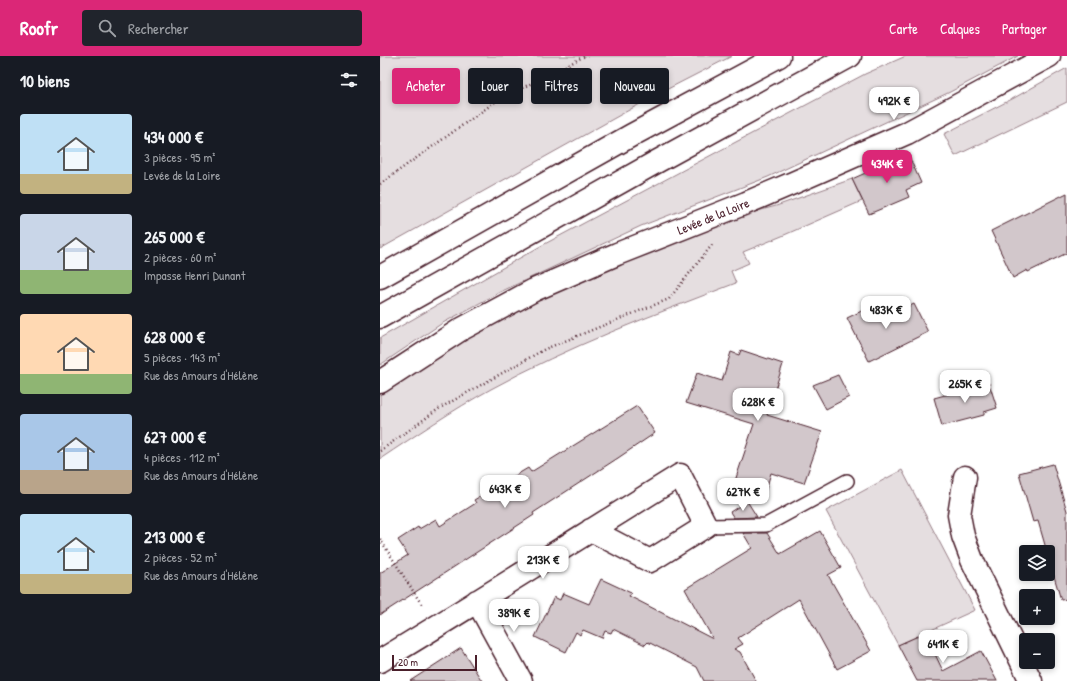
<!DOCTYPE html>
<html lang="fr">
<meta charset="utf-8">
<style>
body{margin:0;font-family:"Patrick Hand",sans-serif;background:#20242c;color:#f1f3f6;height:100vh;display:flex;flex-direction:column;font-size:15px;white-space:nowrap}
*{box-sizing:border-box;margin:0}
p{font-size:13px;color:#9ea1a6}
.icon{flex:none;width:22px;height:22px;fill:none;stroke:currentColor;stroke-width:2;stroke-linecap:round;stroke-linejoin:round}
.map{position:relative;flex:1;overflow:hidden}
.details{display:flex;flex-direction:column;background:#171b24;width:380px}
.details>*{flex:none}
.top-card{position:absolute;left:12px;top:12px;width:380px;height:36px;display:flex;gap:8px}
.tools{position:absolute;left:639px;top:489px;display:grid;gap:8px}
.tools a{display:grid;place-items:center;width:36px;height:36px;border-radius:4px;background:#171b24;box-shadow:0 2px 6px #0003;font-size:20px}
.scale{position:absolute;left:12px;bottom:10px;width:85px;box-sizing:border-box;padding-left:4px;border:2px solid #4a1f2b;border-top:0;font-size:11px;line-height:14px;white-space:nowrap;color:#4a1f2b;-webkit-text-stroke:3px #fff;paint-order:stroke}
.price{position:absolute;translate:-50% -34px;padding:0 9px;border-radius:8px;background:#fff;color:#222;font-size:13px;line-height:26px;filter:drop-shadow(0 1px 2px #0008)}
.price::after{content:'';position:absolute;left:50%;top:24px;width:12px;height:9px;margin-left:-6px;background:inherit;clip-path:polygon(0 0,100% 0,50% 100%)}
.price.selected{background:#db2777;color:#fff}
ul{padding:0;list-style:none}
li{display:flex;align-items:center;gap:12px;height:100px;padding:0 20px}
li span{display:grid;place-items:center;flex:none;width:112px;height:80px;border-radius:4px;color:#555}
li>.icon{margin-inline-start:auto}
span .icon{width:48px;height:48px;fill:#fffc;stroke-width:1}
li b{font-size:17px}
h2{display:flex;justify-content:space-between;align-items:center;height:48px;padding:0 20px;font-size:17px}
.tag{padding:0 14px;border-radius:4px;background:#171b24;box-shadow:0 2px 6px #0003;font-size:14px;line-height:36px}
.tag.selected{background:#db2777;color:#fff}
header{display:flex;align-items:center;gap:24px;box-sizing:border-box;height:56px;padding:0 20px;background:#db2777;color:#fff}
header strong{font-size:19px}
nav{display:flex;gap:22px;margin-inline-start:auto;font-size:14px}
.search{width:280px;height:36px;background:#20242c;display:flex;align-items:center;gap:10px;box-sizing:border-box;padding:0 14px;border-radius:4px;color:#9ea1a6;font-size:15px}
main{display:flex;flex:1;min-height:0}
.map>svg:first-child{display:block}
</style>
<header>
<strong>Roofr</strong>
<div class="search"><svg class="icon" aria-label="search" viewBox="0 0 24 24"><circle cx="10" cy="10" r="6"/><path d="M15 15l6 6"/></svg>Rechercher</div>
<nav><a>Carte</a><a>Calques</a><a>Partager</a></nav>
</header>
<main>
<section class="details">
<h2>10 biens<svg class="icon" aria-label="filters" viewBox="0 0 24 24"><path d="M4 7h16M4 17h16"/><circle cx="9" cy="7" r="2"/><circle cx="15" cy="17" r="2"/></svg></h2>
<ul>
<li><span style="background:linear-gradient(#bfe0f5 75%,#c2b280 0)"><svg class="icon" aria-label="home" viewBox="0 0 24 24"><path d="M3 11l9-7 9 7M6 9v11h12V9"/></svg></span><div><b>434 000 €</b><p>3 pièces · 95 m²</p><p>Levée de la Loire</p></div></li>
<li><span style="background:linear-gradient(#c9d6e8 70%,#8fb573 0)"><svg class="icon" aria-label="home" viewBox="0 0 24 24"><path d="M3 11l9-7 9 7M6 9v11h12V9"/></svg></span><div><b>265 000 €</b><p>2 pièces · 60 m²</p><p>Impasse Henri Dunant</p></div></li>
<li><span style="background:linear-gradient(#ffd9b3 75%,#8fb573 0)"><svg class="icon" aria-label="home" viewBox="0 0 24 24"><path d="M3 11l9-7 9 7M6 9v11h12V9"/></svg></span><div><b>628 000 €</b><p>5 pièces · 143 m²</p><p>Rue des Amours d'Hélène</p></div></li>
<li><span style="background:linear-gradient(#a9c7e8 70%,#b9a48a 0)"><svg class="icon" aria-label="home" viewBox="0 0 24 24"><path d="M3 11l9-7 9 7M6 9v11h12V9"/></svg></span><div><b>627 000 €</b><p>4 pièces · 112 m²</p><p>Rue des Amours d'Hélène</p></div></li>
<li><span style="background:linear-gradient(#bfe0f5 75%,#c2b280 0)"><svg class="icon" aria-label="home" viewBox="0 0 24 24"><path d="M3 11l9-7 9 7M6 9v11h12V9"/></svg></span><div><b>213 000 €</b><p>2 pièces · 52 m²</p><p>Rue des Amours d'Hélène</p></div></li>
</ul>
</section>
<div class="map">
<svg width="687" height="625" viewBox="0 0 687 625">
<rect width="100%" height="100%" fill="#fff"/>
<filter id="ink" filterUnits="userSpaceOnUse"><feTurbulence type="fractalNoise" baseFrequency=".025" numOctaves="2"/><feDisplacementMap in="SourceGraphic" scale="8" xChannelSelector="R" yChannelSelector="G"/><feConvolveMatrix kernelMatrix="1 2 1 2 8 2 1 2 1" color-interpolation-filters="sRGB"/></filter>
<g filter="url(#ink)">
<path fill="#e5dee0" stroke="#987e86" d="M0,0H352L276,39L0,193Z
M526,0H638L570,36L388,121L261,170L120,236L61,268L0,309V282L159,191L354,87L485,18Z
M687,12V46L575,100L564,78L634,42Z
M472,123L482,145L402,180L363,196L369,207L351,215L356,227C273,259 189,290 111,333C73,354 36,379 0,403V336L49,303L149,245L337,166L396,150Z
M522,414L595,554L518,589L446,455Z"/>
<path fill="#d2c7cb" stroke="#4a1f2b" d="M528,98L541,127L526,134L529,141L489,158L472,123Z
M687,137V197L648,216L647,214L633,222L611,175Z
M534,248L548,276L489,305L467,262L490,251L497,266Z
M361,294L403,308L387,359L442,376L424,427L391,417L383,443L352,434L374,368L306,347L317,317L342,325L351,296L359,299Z
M458,319L469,341L446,353L433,329Z
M609,327L617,352L604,356V359L562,370L554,342Z
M257,350L275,377L238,402L153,457L154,459L0,559V517L28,499L18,484L38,471L39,473L56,463L60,470L96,447L94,444L148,412L151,416Z
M673,408L687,455V543L681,544L668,500V496H667L658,465L653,466L639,417Z
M367,445L377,461L354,462L350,456Z
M440,475L461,512L448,519L491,595L457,613L419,543L358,582L363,588L354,593L360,596L376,625H324L317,611L268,586L265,589L233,573L231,577L225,575L222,582L203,574L200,579L196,576L186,596L155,581L174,541L180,544L183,537L209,548L221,523L251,537L249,540L333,583L305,533L372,492L363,477H387L400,498Z
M545,577L563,615L601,595L617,625H537L518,589Z
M81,592L102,625H30Z"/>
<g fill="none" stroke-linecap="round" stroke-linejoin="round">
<defs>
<path id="lane" d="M326,470L386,469L467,425"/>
<path id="street" d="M0,326L80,274L154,234L237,198L366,147L413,127L527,77L669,0
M585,421L579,459L583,480L592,504L651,625
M97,545L141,625
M0,605C101,544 200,481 300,419L326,470L270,505L211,474"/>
<path id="highway" d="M0,221L252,79L399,0
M0,261L278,105L470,0"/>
</defs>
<use href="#lane" stroke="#4a1f2b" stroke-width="16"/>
<use href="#street" stroke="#4a1f2b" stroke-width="25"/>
<use href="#highway" stroke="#4a1f2b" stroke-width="25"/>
<path stroke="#4a1f2b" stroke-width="2.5" stroke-dasharray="1 3" stroke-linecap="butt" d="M0,128L115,46L205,0
M0,395L60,352L165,293L289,243L332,189
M0,483L42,549"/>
<use href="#lane" stroke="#fff" stroke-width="13"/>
<use href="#street" stroke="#fff" stroke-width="22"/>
<use href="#highway" stroke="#fff" stroke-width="22"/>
</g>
</g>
<g text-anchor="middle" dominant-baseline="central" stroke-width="3" stroke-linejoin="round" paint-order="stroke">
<g font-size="13" fill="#4a1f2b" stroke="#fff">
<text transform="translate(333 160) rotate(-22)">Levée de la Loire</text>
</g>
</g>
</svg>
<div class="tools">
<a><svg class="icon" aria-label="layers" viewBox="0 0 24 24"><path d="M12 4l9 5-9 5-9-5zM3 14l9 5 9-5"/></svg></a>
<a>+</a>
<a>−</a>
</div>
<div class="scale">20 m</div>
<b class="price" style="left:514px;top:65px">492K €</b>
<b class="price selected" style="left:507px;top:128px">434K €</b>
<b class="price" style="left:506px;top:274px">483K €</b>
<b class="price" style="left:585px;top:348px">265K €</b>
<b class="price" style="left:378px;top:366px">628K €</b>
<b class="price" style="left:125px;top:453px">643K €</b>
<b class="price" style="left:363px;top:456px">627K €</b>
<b class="price" style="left:163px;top:524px">213K €</b>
<b class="price" style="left:134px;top:577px">389K €</b>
<b class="price" style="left:563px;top:608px">641K €</b>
<div class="top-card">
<a class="tag selected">Acheter</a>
<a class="tag">Louer</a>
<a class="tag">Filtres</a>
<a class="tag">Nouveau</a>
</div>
</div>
</main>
